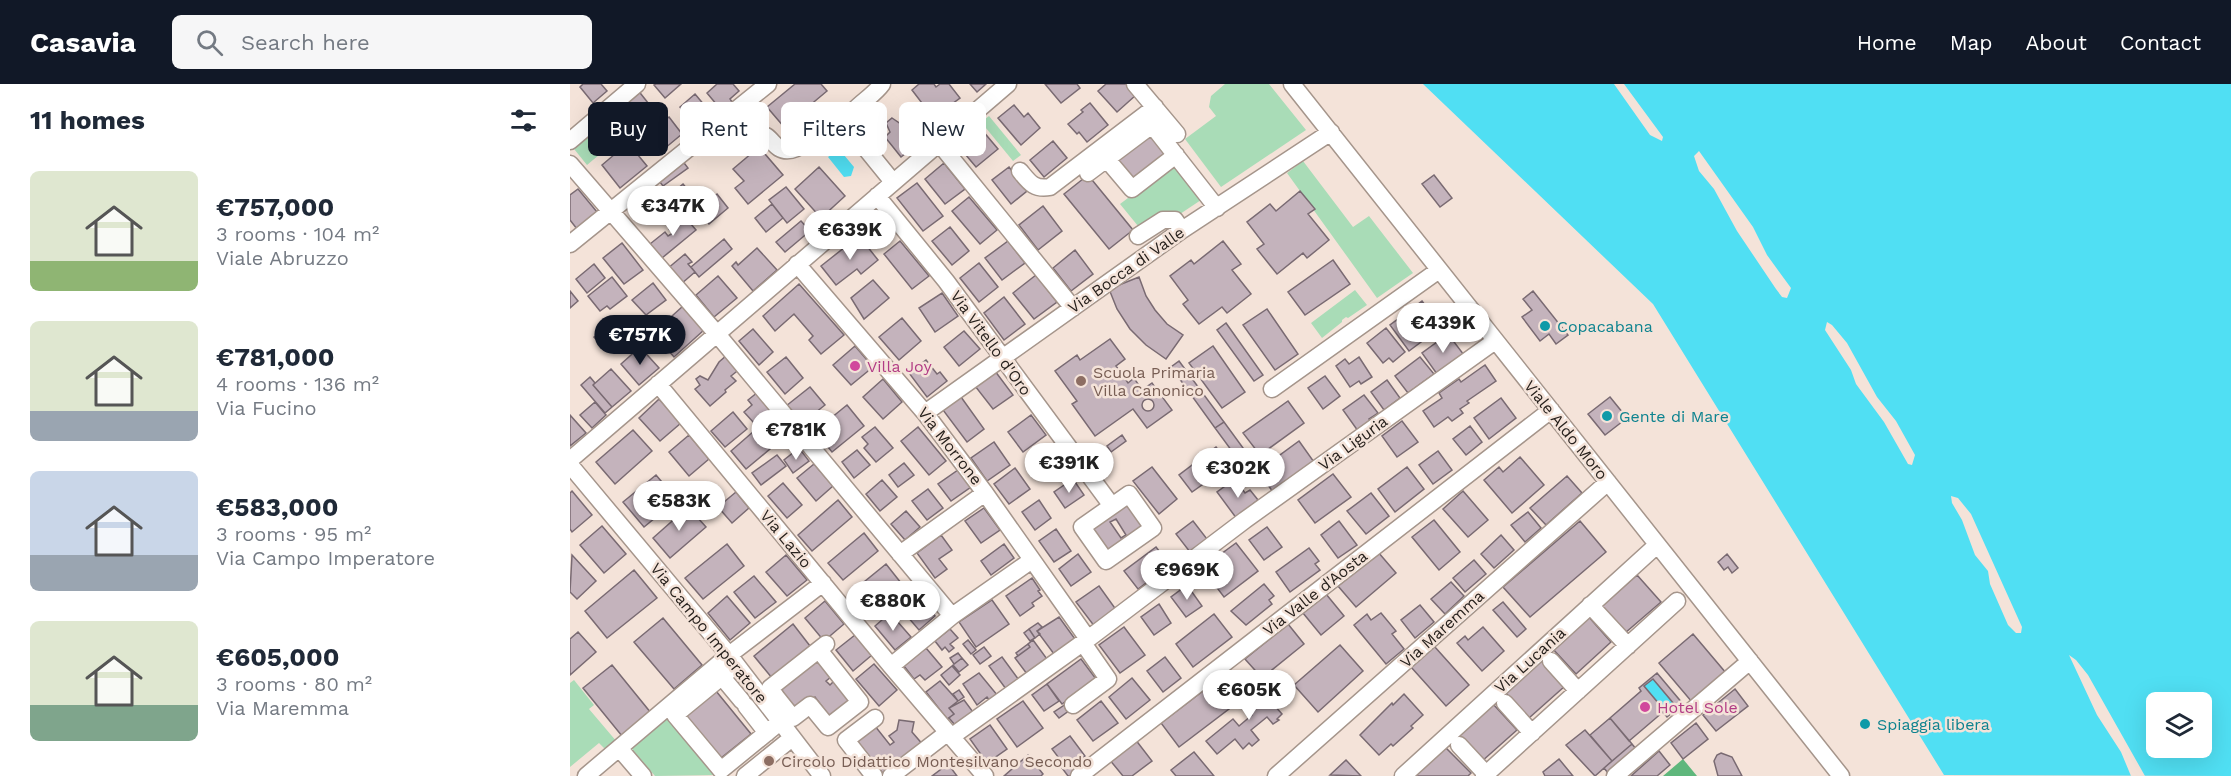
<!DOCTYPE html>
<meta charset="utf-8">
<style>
body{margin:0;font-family:"Work Sans",sans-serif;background:#f6f6f7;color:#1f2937;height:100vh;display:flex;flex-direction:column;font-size:22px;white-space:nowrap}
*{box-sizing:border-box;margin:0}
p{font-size:20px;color:#747a83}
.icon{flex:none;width:33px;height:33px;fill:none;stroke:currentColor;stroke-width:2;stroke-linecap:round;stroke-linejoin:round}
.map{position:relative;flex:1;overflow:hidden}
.panel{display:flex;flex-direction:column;background:#fff;width:570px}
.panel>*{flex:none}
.banner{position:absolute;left:18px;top:18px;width:570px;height:54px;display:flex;gap:12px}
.controls{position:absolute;left:1576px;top:608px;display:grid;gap:12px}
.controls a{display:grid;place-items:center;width:66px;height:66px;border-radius:9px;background:#fff;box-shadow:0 6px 24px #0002;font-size:30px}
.price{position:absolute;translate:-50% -51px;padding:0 14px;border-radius:21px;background:#fff;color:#222;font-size:20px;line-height:39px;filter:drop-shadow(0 2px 3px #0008)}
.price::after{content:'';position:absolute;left:50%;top:36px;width:18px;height:14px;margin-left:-9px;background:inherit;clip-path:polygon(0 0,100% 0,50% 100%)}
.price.selected{background:#111827;color:#fff}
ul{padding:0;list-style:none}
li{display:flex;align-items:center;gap:18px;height:150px;padding:0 30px}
li span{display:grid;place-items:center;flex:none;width:168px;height:120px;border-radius:9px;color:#555}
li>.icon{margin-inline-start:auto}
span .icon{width:72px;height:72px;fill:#fffc;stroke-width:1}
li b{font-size:26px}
h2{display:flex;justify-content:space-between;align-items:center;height:72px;padding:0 30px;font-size:26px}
.pill{padding:0 21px;border-radius:9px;background:#fff;box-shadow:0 6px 24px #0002;font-size:21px;line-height:54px}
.pill.selected{background:#111827;color:#fff}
header{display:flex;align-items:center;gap:36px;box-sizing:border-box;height:84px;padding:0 30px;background:#111827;color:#fff}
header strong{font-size:28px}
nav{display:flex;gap:33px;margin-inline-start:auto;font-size:21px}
.search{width:420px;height:54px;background:#f6f6f7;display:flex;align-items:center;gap:15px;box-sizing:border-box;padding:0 21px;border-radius:9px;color:#747a83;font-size:22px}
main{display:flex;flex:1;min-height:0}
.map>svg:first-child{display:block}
</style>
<header>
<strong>Casavia</strong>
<div class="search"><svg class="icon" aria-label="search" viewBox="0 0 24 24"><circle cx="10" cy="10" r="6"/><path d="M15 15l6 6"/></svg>Search here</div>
<nav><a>Home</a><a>Map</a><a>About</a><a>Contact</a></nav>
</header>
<main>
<section class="panel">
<h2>11 homes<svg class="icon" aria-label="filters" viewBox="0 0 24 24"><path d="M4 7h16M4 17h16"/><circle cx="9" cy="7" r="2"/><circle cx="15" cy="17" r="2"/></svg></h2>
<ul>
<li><span style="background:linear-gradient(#dfe7d0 75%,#8fb573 0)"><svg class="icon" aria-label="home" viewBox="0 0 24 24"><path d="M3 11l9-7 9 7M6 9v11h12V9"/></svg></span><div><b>€757,000</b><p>3 rooms · 104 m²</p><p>Viale Abruzzo</p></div></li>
<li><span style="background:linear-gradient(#dfe7d0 75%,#9aa5b1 0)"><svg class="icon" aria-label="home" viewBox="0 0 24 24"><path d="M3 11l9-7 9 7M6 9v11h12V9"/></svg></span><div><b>€781,000</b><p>4 rooms · 136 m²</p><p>Via Fucino</p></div></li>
<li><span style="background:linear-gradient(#c9d6e8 70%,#9aa5b1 0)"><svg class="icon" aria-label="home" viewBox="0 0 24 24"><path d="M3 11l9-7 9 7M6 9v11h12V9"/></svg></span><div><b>€583,000</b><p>3 rooms · 95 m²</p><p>Via Campo Imperatore</p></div></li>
<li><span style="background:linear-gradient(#dfe7d0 70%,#7fa58c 0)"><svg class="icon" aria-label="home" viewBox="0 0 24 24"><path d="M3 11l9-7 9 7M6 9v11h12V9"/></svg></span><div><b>€605,000</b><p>3 rooms · 80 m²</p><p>Via Maremma</p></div></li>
</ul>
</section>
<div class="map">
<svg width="1661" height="692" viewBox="0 0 1661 692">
<rect width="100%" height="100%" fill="#f4e3d9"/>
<path fill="#a9dcb7" d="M655,0H699L736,46L651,103L615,55L646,32L639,23L641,12Z
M36,28L54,50L17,81L0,60Z
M419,32L451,71L443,77L411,38Z
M733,77L783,143L799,132L843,189L807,214L717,89Z
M606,78L634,114L604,134L582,133L568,142L550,120Z
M785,206L797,221L778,234L776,233L772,236V238L752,254L741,239Z
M4,596L24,621L19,625L47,658L41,663L34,664L29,659L0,683V599Z
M99,633L145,691L85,692L62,665Z"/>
<path fill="#5fb77c" d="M1113,675L1127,692H1093Z"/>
<path fill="#50dff3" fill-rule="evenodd" d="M853,0H1661V692L1374,691L1083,220ZM1587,618H1632V663H1587Z
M269,65L284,83L281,92L274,93L258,73Z
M1083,595L1104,620L1095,627L1074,602Z"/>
<path fill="#f4e3d9" d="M1044,0H1054L1093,53L1092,57L1080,51Z
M1129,67L1183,143L1197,171L1221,204L1217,214L1212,213L1206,205L1167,147L1144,105L1129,87L1124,72Z
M1257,238L1262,241L1277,259L1307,313L1326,337L1345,371L1342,381L1338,380L1314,338L1286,300L1281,286L1255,246Z
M1381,412L1388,414L1401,430L1452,543L1451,549H1446L1438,541L1420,500L1418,487L1405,471L1392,436L1382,419Z
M1499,571L1506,576L1518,591L1575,692H1561L1551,668L1527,631Z"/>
<path fill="#c4b3bc" stroke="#796a72" stroke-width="1.5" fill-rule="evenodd" d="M13,0H31L37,7L23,19L10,3Z
M86,0H111L95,14L84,1Z
M147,0H163L169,7L160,15L162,18L152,27L137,9Z
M225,0H251L257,7L214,43L197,23Z
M349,0H364L366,3L370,0H379L390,14L371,28L365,21L358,27L342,6Z
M400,0H416L407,8Z
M475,0H507L510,4L491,19Z
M536,0H557L566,11L547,28L528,7Z
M67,5L82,24L67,36L52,17Z
M125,10L145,34L129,47L110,23Z
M520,19L538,41L517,58L509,48L507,50L498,40L513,28L511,26Z
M444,21L454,33L458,29L470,44L451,61L428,34Z
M99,33L112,50L94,65L80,48Z
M322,34L331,40L335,37L352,57L331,73L315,53L320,48L316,39Z
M412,46L428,65L406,83L390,64Z
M583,49L599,71L562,99L545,77Z
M483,57L497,74L474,93L460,76Z
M58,59L77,82L50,104L32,81Z
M189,63L213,91L178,120L165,104L174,97L163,85Z
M111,75L118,84L93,102L86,93Z
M374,79L395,105L375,120L355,95Z
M249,83L275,112L251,134L225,105Z
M439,83L457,107L441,120L422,96Z
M518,91L563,146L539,165L494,110Z
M864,91L882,114L870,123L852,100Z
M347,99L373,132L353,147L327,114Z
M113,100L126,116L106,132L94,116Z
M216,103L234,125L217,139L199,116Z
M8,105L27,128L7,145L0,136V111Z
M730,107L745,125L738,130L759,156L737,174L733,169L707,190L687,165L694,160L677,138L700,120L706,127Z
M147,110L158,124L139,140L128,126Z
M399,113L427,146L410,160L382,127Z
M202,120L213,134L196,148L185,134Z
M473,122L492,147L468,166L449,141Z
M114,132L126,146L92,174L80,160L95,148L98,152L103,149L99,145Z
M231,137L240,147L215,168L206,158Z
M380,143L399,167L382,181L362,157Z
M289,152L308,176L291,190L287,185L266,201L251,182Z
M154,155L162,165L129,193L121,183Z
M330,157L359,192L342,205L314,170Z
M438,157L455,179L432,196L415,174Z
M653,157L671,180L662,186L681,210L657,229L652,223L629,240L613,220L618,216L600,192L621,176L624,180Z
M52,159L73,186L54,200L33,174Z
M187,164L207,186L183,207L162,182L166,178L168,181Z
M505,166L523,190L501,207L483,184Z
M115,170L122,178L118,180L125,188L111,200L97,185Z
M763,176L780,200L735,231L718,208Z
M409,179L428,203L409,218L390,194Z
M24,180L35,194L17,209L6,195Z
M466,191L487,218L464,235L443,209Z
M148,192L167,214L144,233L126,211Z
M42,193L57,212L40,225L37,222L30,227L18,212Z
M569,193L576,212L585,226L597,240L613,251L596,275L576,261L560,245L547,225L539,205Z
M303,196L319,214L294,235L281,214Z
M83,199L96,216L76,231L62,216Z
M229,200L274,251L251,270L239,256L243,252L224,230L205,247L193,232Z
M0,207L8,217L0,224Z
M963,207L998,251L986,260L979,250L970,257L952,233L962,226L953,215Z
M372,209L388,232L365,248L349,224Z
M434,213L455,240L434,256L414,229Z
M852,217L871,243L839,267L820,241Z
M113,222L134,246L104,273L91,258L81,266L68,252L86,237L91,242Z
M697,225L728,270L705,286L673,241Z
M332,234L351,257L329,276L309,253Z
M45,236L59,253L47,263L39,253L31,261L24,253Z
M656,239L693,291L684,297L647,246Z
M816,244L835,268L823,278L819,274L813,279L797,259Z
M183,245L203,268L189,281L169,257Z
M394,247L410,265L389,282L374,263Z
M878,250L894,271L867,290L852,269Z
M540,255L555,275L546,282L558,299L564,294L572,306L582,299L602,326L577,344L563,325L525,352L502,320L507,317L485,287L507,271L510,276Z
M285,262L303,283L281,301L263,281Z
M643,262L675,308L652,324L619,279Z
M70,263L89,284L69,301L51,280Z
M157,271L171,284L161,292L166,297L155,306L156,308L140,322L125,305L130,301L126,295L130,292L138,296L149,278Z
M216,273L233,294L215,310L197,288Z
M789,273L802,293L791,300L789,297L780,303L766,282L775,275L779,280Z
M850,273L864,290L838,309L825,292Z
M356,276L367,290L370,288L377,297L357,313L339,289Z
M609,277L654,338L645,344L601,283Z
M915,281L926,297L897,317L899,319L890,325L893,329L882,337L878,333L864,343L853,327L872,314L869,309L889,295L891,298Z
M41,285L61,307L42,323L23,301Z
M425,287L443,311L423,325L405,302Z
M755,292L770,312L753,325L738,304Z
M20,293L25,299L23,301L42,323L35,329L11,301Z
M313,295L332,318L313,335L293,313Z
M817,296L830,314L814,326L801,308Z
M240,303L255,321L231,340L216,322Z
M188,308L202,324L184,339L174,328L182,321L178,316Z
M794,311L808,329L799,335L801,338L788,347L773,326Z
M391,313L414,345L397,358L373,326Z
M1040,313L1057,334L1035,351L1018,330Z
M931,314L946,334L919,355L904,334Z
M572 321a6 6 0 1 1 12 0a6 6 0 1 1-12 0Z
M89,315L111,339L90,357L69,334Z
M718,317L734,339L690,371L673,349Z
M25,318L36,331L22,344L10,331Z
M277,321L294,342L262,368L245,347Z
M163,328L177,345L155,363L141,347Z
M0,331L16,349L0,362Z
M461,331L476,351L453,368L438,348Z
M832,337L848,358L827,373L812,352Z
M654,338L687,383L678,389L645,344Z
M900,342L912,358L896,371L883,355Z
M305,343L323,364L306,378L294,364L298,360L292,353Z
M348,343L376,377L359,391L331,357Z
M63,346L82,367L45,400L26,378Z
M184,347L190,354L196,349L206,360L176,385L161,367Z
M119,351L139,375L119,392L99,368Z
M552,351L556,357L541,368L537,362Z
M729,357L744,378L703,408L688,387Z
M424,358L440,381L417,397L401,374Z
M481,363L495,382L474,397L460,379Z
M646,363L660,381L622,408L609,391Z
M229,364L239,377L223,389L214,376Z
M287,366L300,381L284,394L272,378Z
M868,367L882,386L863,400L849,381Z
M207,371L216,382L191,401L182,389Z
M950,373L974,401L942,429L914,396L929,383L933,388Z
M334,379L344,391L328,403L319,391Z
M244,380L263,402L246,417L227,394Z
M582,383L607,415L589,430L563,397Z
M837,383L854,405L825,428L808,405Z
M445,384L460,405L439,420L424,400Z
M388,386L401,403L381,417L368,400Z
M763,390L781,413L745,439L728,416Z
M86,391L107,416L74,443L53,418Z
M997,392L1012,409L976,441L960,424Z
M503,395L514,411L495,424L484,408Z
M665,395L675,409L680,406L688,416L683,420L685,423L667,435L647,408Z
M312,396L327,413L310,427L296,410Z
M213,399L232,421L217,434L198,412Z
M358,405L373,424L357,436L342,417Z
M2,407L22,431L2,448L0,445V409Z
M893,407L918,436L898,453L873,425Z
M166,408L179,424L162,439L148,423Z
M801,409L819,432L796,450L777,427Z
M268,416L282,433L242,467L228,451Z
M469,416L481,434L465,446L452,428Z
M559,418L575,442L538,468L521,445Z
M118,423L136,443L100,474L83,454Z
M414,424L430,446L411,459L395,437Z
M336,427L350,443L335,456L321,440Z
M958,428L971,444L955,458L941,441Z
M546,435L556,451L551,454L540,438Z
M864,436L890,468L869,486L842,453Z
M623,437L637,455L620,468L606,450Z
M769,437L787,461L768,474L751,451Z
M1010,437L1036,468L960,533L933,503Z
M32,442L56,470L34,489L10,461Z
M697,443L712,463L694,476L679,456Z
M486,445L501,467L484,478L469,457Z
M294,449L308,467L273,496L258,479Z
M371,451L382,466L369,475L377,485L365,494L347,469Z
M931,451L944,466L924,484L911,470Z
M666,459L688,487L654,513L632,484Z
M157,460L174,482L133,515L115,494Z
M434,460L444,474L421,491L411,477Z
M586,463L600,481L568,505L554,487Z
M739,464L749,477L745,480L750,486L720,508L706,488Z
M808,468L826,489L786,523L768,502Z
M508,470L521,488L501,502L489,485Z
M1157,470L1168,484L1162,489L1158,483L1154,486L1148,478Z
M2,471L26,497L7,515L0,508Z
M216,471L237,496L217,512L196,488Z
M904,476L916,490L895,508L883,494Z
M316,480L331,499L297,526L283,507Z
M64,486L87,514L37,554L15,527Z
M1067,491L1091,518L1055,549L1031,523Z
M184,492L206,518L185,534L164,508Z
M462,494L470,506L468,507L472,512L462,519L464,522L450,532L436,512Z
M881,498L894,512L875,530L861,515Z
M694,500L704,512L699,516L702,520L676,541L661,527Z
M617,501L632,522L616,533L601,513Z
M529,502L547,527L525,543L506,518Z
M347,510L365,532L349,546L331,525Z
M756,510L774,532L751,551L733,529Z
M157,512L180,539L160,556L138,529Z
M422,516L439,540L406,563L389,538Z
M255,517L274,540L254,557L235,534Z
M933,518L956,545L947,553L923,526Z
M589,520L601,539L584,551L571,533Z
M850,521L864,538L845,554L831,536Z
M320,529L341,553L325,566L305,542Z
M811,529L826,547L822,550L834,565L816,580L784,541L797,530L801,536Z
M644,530L662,553L623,583L606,560Z
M1018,532L1041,558L1006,590L982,564Z
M489,533L505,555L484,570L467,547Z
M93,534L132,581L104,605L64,558Z
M468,539L472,543L467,547L470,550L465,554L459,545Z
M223,540L240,562L202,594L184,572Z
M718,540L734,560L692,594L675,575Z
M554,543L575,571L550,589L529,561Z
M913,543L934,567L912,587L887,559L895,552L898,556Z
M380,545L388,554L380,560L384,564L379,568L375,563L372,566L365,557Z
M459,545L465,554L460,557L454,549Z
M8,548L26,568L0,591V555Z
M1123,550L1156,589L1122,618L1089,579Z
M285,551L302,571L283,587L266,566Z
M398,556L406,566L401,570L393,560Z
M463,556L477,575L457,590L445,574L460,563L458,560Z
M458,560L460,563L448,572L446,569Z
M770,561L793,587L748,628L724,601Z
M864,562L899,601L876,622L841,583Z
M414,563L421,572L410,580L403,571Z
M356,564L372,583L355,596L350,591L344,595L334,582Z
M388,569L392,574L384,580L380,574Z
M251,571L266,589L256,597L260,601L264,597L286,618L263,637L245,613L226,629L208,607Z
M432,573L449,596L436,605L419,582Z
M595,573L611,594L593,608L577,587Z
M392,574L398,581L389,588L383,581Z
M511,575L526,595L492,620L477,600Z
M971,576L995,602L959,634L935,608Z
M304,580L327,606L309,622L286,595Z
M42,581L81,629L52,652L13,604Z
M382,582L390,591L379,601L371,591Z
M658,588L676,612L609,663L591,639Z
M409,589L428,612L420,617L417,613L407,621L393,600Z
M1087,589L1113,620L1097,633L1093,628L1059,657L1040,634L1071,607L1069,604ZM1083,595L1104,620L1095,627L1074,602Z
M562,594L580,616L556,635L539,613Z
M370,597L388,617L379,624L384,630L377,635L356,608Z
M704,599L715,612L704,621L712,630L707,635L709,636L703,640L697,633L681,646L689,656L682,662L679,659L673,665L665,655L647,670L636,657L663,635L669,642L682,631L674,622Z
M477,600L489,617L474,627L462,611Z
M1165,605L1178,622L1146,647L1133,631Z
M389,606L394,613L388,617L383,610Z
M146,607L181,650L151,674L115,632Z
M834,610L853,631L841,642L843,644L823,662L821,660L809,671L790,651L822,619L823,621Z
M394,616L403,628L385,641L379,634L384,630L379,624Z
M453,617L473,644L447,663L427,635Z
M531,617L548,639L523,657L507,636Z
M496,620L500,626L489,634L484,628Z
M923,620L947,646L911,678L887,652Z
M1040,634L1062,660L1042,677L1020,651Z
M329,636L344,638L342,648L354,662L315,692L287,657L305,642L320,661L324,658L319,652L327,646Z
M1126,639L1138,655L1113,675L1101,659Z
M420,641L437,665L417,679L400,655Z
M1015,646L1042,677L1025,692L996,661Z
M500,652L515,672L512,674L517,681L503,692H498L489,680L492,678L482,665Z
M565,655L582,677L562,692H553L539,675Z
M1062,660L1066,665L1038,689L1034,684Z
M874,662L901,689L898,692H843Z
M1089,667L1100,681L1087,692H1061Z
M624,668L644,692H606L601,686Z
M1151,669L1162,673L1172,692H1148L1144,677L1147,671Z
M458,671L473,690L471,692H434Z
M989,675L1003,692H975L973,688Z
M776,676L791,692L760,691Z
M378,680L387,692H362Z"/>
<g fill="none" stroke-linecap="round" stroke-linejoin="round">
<defs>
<path id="minor" d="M312,0C303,13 281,24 276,38L280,45L323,98
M565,0L607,50
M722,0L1271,692
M183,56L196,52C201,55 204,61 209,64C229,76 252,37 276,38
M0,57L67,0
M369,59L503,224
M540,79L562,105L606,71
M0,80L147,250L382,532
M450,87C459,98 464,106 480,103L585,23
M518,89L582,41L647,124
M307,112L376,197L542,422L512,443L536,477L583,444L559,410L542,422
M568,152L593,136H605L612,146
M0,160L198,0
M227,180L355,329L415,409L518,555
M88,300L321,582L415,692
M702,305L869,186
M355,329L612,146L761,48
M0,376L438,0
M0,381L159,571L252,692
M330,470L415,409
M1020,521L1058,562
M981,577L1008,607
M166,581L105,631L151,686L210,638
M321,582L382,532L462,476
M152,593L172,617
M207,614L223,634L240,621L258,643L290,618L249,566
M201,619L207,614L200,604L256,560
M935,619L962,649
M503,621L538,595L513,559
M176,622L197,649
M381,653L518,555L675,436L925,257
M889,661L916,690
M49,664L73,692
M16,692L159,571L253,499
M175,692L222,654
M304,692L276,656L305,634
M321,692L377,649
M509,692L981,326
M706,692L1038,398
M833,692L1087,461
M914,692L1107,517
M1045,692L1180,577"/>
</defs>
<use href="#minor" stroke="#a5958b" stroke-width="19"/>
<use href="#minor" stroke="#fff" stroke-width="16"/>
</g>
<g fill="#0f9aa8" stroke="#f4e3d9" stroke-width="2">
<circle cx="975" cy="242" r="6"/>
<circle cx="1037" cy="332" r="6"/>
<circle cx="1295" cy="640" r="6"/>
</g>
<g fill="#d1479c" stroke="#f4e3d9" stroke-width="2">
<circle cx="285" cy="282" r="6"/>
<circle cx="1075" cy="623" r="6"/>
</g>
<g fill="#8d6e63" stroke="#f4e3d9" stroke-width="2">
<circle cx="511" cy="297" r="6"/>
<circle cx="199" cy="677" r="6"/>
</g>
<g text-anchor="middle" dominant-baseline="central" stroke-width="5" stroke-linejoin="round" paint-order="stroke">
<g font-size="16" fill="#27211d" stroke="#f4e3d9">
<text transform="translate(556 186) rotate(-35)">Via Bocca di Valle</text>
<text transform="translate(421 259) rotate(54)">Via Vitello d'Oro</text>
<text transform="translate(996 346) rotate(51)">Viale Aldo Moro</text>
<text transform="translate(783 359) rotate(-36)">Via Liguria</text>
<text transform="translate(380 362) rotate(52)">Via Morrone</text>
<text transform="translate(216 455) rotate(50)">Via Lazio</text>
<text transform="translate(745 509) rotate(-38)">Via Valle d'Aosta</text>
<text transform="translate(872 545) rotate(-42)">Via Maremma</text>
<text transform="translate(139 549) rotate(51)">Via Campo Imperatore</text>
<text transform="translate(960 576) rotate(-42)">Via Lucania</text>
</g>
<g font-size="16" fill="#0d838f" stroke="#f4e3d9" text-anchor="start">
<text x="987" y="242">Copacabana</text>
<text x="1049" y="332">Gente di Mare</text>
<text x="1307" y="640">Spiaggia libera</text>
</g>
<g font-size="16" fill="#b23c85" stroke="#f4e3d9" text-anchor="start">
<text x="297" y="282">Villa Joy</text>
<text x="1087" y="623">Hotel Sole</text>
</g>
<g font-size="16" fill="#785e54" stroke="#f4e3d9" text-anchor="start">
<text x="523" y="288">Scuola Primaria<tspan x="523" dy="18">Villa Canonico</tspan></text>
<text x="211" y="677">Circolo Didattico Montesilvano Secondo</text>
</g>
</g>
</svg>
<div class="controls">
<a><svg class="icon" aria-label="layers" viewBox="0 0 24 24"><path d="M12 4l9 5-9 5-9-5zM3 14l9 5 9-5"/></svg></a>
</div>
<b class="price" style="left:103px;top:153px">€347K</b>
<b class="price" style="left:280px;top:177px">€639K</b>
<b class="price" style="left:873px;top:270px">€439K</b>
<b class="price selected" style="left:70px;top:282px">€757K</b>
<b class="price" style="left:226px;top:377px">€781K</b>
<b class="price" style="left:499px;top:410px">€391K</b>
<b class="price" style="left:668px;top:415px">€302K</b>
<b class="price" style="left:109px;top:448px">€583K</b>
<b class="price" style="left:617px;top:517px">€969K</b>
<b class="price" style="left:323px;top:548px">€880K</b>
<b class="price" style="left:679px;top:637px">€605K</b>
<div class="banner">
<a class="pill selected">Buy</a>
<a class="pill">Rent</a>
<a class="pill">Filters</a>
<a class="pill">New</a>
</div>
</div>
</main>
